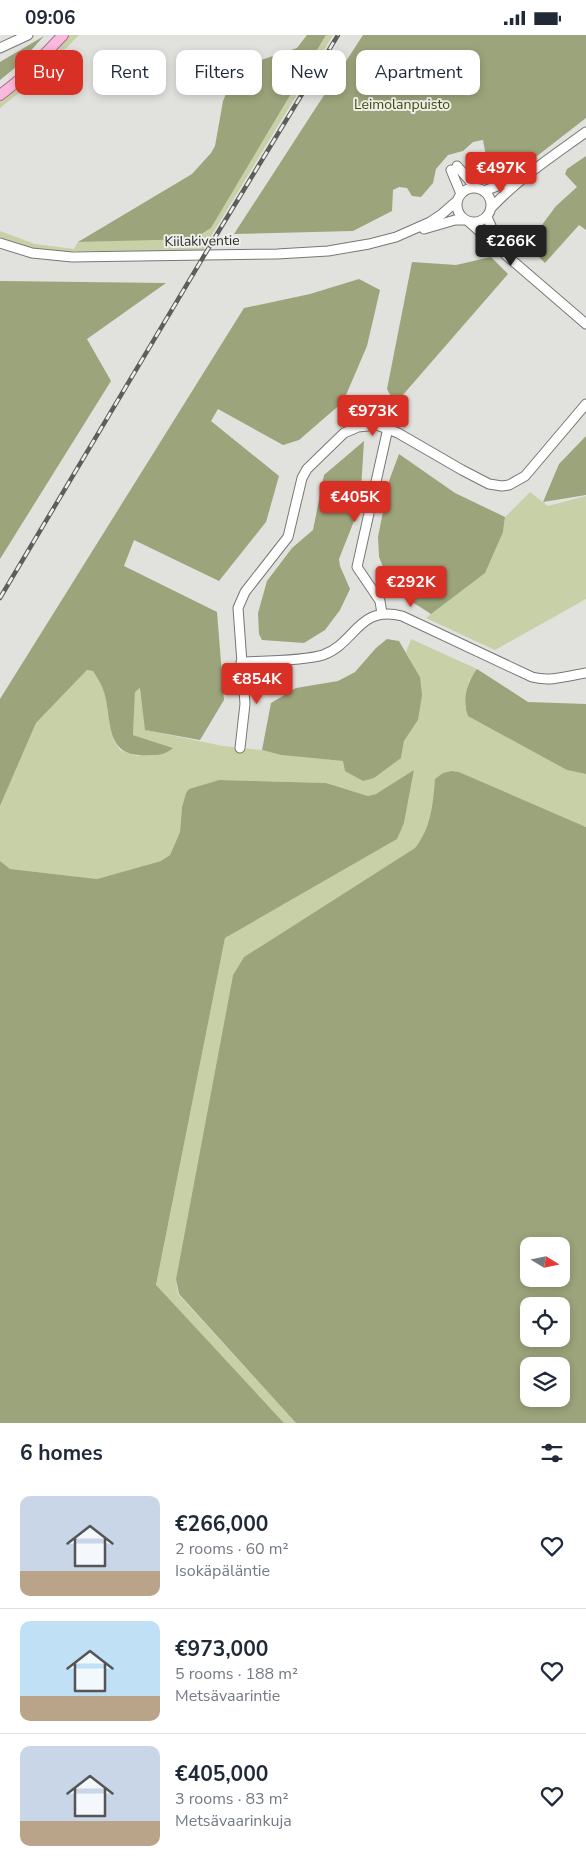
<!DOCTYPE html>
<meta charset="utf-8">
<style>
body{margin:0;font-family:"Nunito Sans",sans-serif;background:#f2f2f3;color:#1f2937;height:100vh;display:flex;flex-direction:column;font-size:19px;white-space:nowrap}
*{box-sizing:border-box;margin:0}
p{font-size:16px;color:#747a83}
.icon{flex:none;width:28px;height:28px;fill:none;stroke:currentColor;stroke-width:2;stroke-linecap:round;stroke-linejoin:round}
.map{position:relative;height:1388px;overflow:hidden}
.details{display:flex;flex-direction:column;background:#fff;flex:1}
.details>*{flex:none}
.guide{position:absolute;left:15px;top:15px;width:556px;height:45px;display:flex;gap:10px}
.needle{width:32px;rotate:100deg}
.fabs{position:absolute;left:520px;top:1202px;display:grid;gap:10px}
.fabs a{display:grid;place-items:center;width:50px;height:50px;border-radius:10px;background:#fff;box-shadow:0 2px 8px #0003;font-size:25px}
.price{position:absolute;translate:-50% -42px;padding:0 11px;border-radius:5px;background:#d93025;color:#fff;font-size:16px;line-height:32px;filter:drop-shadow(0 1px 2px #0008)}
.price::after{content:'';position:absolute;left:50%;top:30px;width:15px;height:11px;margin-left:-8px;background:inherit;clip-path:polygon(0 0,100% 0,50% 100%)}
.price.selected{background:#222;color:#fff}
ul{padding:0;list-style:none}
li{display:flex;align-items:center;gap:15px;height:125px;padding:0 20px}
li+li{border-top:1px solid #e0e1e3}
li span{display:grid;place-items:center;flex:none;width:140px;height:100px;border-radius:10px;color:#555}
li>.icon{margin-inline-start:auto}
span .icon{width:60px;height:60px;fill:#fffc;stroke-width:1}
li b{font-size:21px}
h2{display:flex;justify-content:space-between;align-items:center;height:60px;padding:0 20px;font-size:21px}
.pill{padding:0 18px;border-radius:10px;background:#fff;box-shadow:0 2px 8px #0003;font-size:18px;line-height:45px}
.pill.selected{background:#d93025;color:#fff}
.status{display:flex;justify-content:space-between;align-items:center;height:35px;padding:0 25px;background:#fff;direction:ltr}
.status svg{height:14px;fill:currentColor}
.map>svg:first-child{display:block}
</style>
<div class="status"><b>09:06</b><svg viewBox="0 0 49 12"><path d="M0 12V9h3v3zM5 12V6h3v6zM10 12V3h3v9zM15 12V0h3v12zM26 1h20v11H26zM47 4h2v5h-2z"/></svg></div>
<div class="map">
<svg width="586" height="1388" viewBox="0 0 586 1388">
<rect width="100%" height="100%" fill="#e1e2dd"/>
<path fill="#c8d0a8" d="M69,0H79L33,47L0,73V65L25,45Z
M326,0H333L202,216H53L33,213L0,202V196L35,209L74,214L78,207L193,203L211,193Z
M530,457L548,471L586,461V564L495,615L426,583L431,579L503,497L505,482Z
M411,604L477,634L469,646L465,672L567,735L586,739V792L459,737L452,736L435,744C433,769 431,793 415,813L244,922L233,940L176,1244L178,1259L296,1388H284L156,1251L225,903L396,804L404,788L414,736L376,759L368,761L326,748L219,745L190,754L186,758L182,772L180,797L170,820L161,826L97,844L10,834L0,826V771L36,688L87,635L93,636L104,655L114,705L120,715L137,721L173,713L133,700L135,656L141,653L146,695L223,711L262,715L281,720L343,726L401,723L404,706L418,685L420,642L406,617Z"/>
<path fill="#9ca47b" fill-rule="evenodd" d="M307,0H326L211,193L193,204L78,207L192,139L211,118L215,111L223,66L230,49L255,27L297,13Z
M363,0H586V83L537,121H486L483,105L473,107L463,116L448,120L436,134L433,148L421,162L412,161L407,153L399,152L393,155L392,176L353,196L234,199Z
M44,1L16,32L0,45V27Z
M586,121V195L579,190L545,228L527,210L556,171L577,152L565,139L567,134Z
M491,222L508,239L395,369L387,354L412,227L456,230Z
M359,244L380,255L367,311L343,367L299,405L283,410L218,374L211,386L279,441L266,487L219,546L134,505L124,531L217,577L224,665L200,705L145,695L140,653L135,657L133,700L173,713C165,720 159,720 148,720C104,723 113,687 104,657C102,650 97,643 93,636L87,635L36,688L0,771V664L244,273L310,259Z
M0,246L166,248L87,304L111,346L0,524Z
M586,401V460L543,467L559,429Z
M364,406L360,471L339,524L340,531L350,554L340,575L325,595L304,608L262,605L259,599L258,578L267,546L292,513L313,495L324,440Z
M399,419L455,458L505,482L503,497L485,538L431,579L392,554L379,522L378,502L389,446Z
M387,604L399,606L420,642L422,660L418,685L404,706L401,723L374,743L363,746L345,736L343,726L281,720L262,715L271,668L296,653L338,646L355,637L376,613Z
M477,634L528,667L586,669V739L567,735L468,681C462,665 467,647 477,634Z
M414,735L404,788L397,804L225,903L156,1250L284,1388H0V826L10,834L97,844L161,826L170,820L180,797L182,772L186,758L189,754L219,745L326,748L368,761L376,759Z
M452,736L459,737L586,792V1388H296L179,1259L176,1244L233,940L244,922L415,813C431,793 433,769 435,744L443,738ZM529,1211H561V1244H529ZM529,1271H561V1304H529ZM529,1331H561V1364H529Z"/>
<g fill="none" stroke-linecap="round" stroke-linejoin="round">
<defs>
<path id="minor" d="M0,13L28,0
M457,131L476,153
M451,135L461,159
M457 170a17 17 0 1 1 34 0a17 17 0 1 1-34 0Z
M484,156L518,143
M491,173C519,143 553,121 586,97
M469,187L507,221L495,200L487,182
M424,194L455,185H464
M0,208L32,218L72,222L277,219L328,216L369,209L396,202L430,187L442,179L457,166
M507,221L586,289
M382,579L380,566L357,532L388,393
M241,627C263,626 304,626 323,620C356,608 358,570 402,581L532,642C550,647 568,641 586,638
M240,713L245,669L238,573L245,557L288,502L302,443L307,434L344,398L358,392L377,390L398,398L462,435L489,449L502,451L509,450L525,441L586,369"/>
<path id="major" d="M0,60L23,42L63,0"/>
</defs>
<use href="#minor" stroke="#777874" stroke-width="11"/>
<use href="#major" stroke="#ae6a8f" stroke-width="12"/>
<use href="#minor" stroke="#fff" stroke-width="9"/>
<use href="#major" stroke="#f9badd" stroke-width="10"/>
<defs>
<path id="rail" d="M0,563L220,194L338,0"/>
</defs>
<use href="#rail" stroke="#5d5d5a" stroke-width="4.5"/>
<use href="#rail" stroke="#eeefea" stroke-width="2.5" stroke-dasharray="8" stroke-linecap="butt"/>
</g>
<g text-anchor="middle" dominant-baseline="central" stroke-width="4" stroke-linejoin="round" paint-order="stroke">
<g font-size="14" fill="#434b05" stroke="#eeefea">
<text x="402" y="69">Leimolanpuisto</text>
</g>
<g font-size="14" fill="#2a2a28" stroke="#eeefea">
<text transform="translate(202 206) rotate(-1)">Kiilakiventie</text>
</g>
</g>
</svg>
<div class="fabs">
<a><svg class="needle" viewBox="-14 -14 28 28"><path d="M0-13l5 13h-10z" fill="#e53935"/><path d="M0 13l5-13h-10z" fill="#747a83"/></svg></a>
<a><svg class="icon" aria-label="locate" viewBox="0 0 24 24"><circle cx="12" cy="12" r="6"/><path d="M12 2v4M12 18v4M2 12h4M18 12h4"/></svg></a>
<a><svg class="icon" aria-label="layers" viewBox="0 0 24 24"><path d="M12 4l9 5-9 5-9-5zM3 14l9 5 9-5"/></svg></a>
</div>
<b class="price" style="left:501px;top:159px">€497K</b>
<b class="price selected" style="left:511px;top:232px">€266K</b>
<b class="price" style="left:373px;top:402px">€973K</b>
<b class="price" style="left:355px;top:488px">€405K</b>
<b class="price" style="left:411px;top:573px">€292K</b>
<b class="price" style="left:257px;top:670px">€854K</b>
<div class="guide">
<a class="pill selected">Buy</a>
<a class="pill">Rent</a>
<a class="pill">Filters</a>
<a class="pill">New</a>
<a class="pill">Apartment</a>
</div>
</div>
<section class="details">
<h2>6 homes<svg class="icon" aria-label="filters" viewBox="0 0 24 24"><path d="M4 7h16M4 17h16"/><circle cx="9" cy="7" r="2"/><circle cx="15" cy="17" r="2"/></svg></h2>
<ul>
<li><span style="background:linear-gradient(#c9d6e8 75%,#b9a48a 0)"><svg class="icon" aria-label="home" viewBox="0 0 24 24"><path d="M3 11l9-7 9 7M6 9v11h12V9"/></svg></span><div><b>€266,000</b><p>2 rooms · 60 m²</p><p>Isokäpäläntie</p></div><svg class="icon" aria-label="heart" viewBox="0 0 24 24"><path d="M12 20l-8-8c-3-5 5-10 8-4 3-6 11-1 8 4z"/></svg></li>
<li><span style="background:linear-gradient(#bfe0f5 75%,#b9a48a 0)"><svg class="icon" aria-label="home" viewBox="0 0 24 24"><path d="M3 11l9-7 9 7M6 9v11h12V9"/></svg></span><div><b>€973,000</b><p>5 rooms · 188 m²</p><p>Metsävaarintie</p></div><svg class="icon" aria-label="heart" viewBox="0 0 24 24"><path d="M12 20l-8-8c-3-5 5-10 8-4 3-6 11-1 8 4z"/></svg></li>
<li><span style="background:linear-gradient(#c9d6e8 75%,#b9a48a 0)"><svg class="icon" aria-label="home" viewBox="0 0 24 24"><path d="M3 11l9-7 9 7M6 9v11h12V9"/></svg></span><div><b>€405,000</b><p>3 rooms · 83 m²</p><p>Metsävaarinkuja</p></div><svg class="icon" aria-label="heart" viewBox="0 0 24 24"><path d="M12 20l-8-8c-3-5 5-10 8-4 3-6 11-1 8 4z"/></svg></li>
</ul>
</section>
